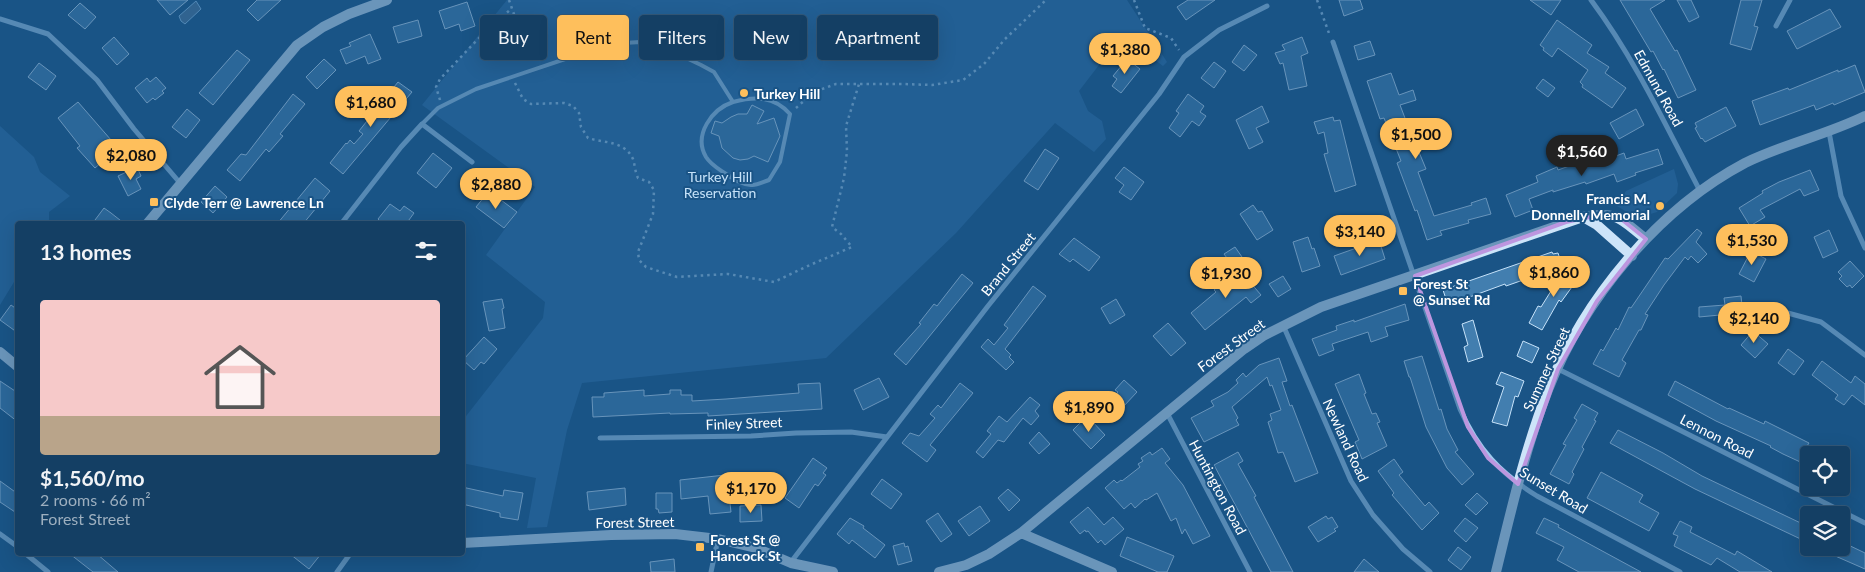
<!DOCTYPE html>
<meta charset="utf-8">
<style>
body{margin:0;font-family:Lato,sans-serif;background:#214a6d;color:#f1f3f6;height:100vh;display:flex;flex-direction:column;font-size:19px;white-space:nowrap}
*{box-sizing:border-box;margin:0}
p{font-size:16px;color:#9dafbf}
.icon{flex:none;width:28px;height:28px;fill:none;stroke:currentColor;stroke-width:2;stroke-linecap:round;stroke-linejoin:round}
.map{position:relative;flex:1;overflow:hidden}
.drawer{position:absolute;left:15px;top:221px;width:450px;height:335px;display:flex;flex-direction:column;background:#143f64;border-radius:5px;box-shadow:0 5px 20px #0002,0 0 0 1px #335878}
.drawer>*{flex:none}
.hud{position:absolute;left:480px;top:15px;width:475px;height:45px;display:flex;gap:10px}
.controls{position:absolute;left:1800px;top:446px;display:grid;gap:10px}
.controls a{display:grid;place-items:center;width:50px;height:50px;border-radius:5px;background:#143f64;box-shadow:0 5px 20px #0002,0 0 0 1px #335878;font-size:25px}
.price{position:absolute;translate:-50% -42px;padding:0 11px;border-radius:18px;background:#febf5c;color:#111;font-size:16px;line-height:32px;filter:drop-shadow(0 1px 2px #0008)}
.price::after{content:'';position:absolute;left:50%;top:30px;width:15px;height:11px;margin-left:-8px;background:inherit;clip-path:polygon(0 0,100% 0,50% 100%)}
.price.on{background:#222;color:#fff}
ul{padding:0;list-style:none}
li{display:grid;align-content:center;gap:10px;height:265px;padding:0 25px}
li+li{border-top:1px solid #335878}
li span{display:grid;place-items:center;height:155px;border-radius:5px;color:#555}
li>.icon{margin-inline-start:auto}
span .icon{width:90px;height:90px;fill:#fffc;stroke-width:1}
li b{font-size:21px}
h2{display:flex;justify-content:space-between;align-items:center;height:60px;padding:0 25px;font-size:21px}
.pill{padding:0 18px;border-radius:5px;background:#143f64;box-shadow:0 5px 20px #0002,0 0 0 1px #335878;font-size:18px;line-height:45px}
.pill.on{background:#febf5c;color:#111}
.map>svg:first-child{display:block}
</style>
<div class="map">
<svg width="1865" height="572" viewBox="0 0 1865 572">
<rect width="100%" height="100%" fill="#1a5486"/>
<path fill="#2d6ea4" d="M507,0H1127L1167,62L1163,66L1122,35L1079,91L1088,111L1102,121L1106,139L1094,152L1055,123L956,233L826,358L582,383L567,430L547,527L527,528L536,478L462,463L463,420L543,318L545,302L486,255L535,187L422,105Z
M0,126L34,157L40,172L70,196L49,212V224H18L17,277L0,305Z
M1674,169L1678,184L1677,193L1657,212L1637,218L1617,206L1626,191Z"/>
<path fill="#4c769b" stroke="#93c7ee" d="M196,1L201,9L185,24L181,21L179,16Z"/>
<path fill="#427eaf" stroke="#c6e2f9" d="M157,0H188L170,15Z
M257,0H281L258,21L247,10Z
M1188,0H1215L1186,20L1177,7Z
M1339,0H1360L1363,9L1344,16Z
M1530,0H1561L1551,15Z
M1620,0H1665L1650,9L1675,51L1677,50L1696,90L1678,98L1664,69L1663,70L1653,51L1651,52Z
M1677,0H1691L1699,17L1689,22Z
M1741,0H1762L1754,26L1758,27L1751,50L1730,44Z
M467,2L475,26L461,31L459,24L445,29L439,11Z
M80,3L96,17L85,29L68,15Z
M1830,9L1841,27L1797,49L1787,31Z
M418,20L422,36L398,43L393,27Z
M1557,20L1592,45L1587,53L1609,67L1605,73L1626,88L1612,108L1582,87L1583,85L1580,82L1588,70L1558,48L1552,57L1543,50L1544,48L1540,45Z
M370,34L381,59L368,64L365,56L346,64L340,50L351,46L349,43Z
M114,37L129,54L117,65L102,48Z
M1302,37L1308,53L1301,56L1307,86L1289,90L1283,63L1280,64L1275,53L1285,50L1282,45Z
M1370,41L1375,55L1358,60L1354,46Z
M1244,45L1257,55L1244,71L1232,62Z
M237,50L250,60L213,105L199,93Z
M324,59L336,70L317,89L306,77Z
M1127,59L1140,69L1121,93L1112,86L1117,79L1113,76Z
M1214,62L1226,71L1214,88L1201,78Z
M39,63L56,76L46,90L28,77Z
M1855,65L1865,92L1834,105L1833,103L1816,110L1814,105L1760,125L1752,101L1788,88L1789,90L1838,70V72Z
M1391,73L1399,95L1413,90L1416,100L1400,105L1408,126L1414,124L1419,138L1414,140L1426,169L1418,172L1434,216L1472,205L1471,203L1486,198L1491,214L1468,220L1469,223L1440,231L1442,235L1427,240L1417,210L1415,211L1397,163L1401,161L1384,118L1380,119L1367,81Z
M156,77L166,88L162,91L164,93L155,100L153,98L147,103L135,88L147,78L150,82Z
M1543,79L1555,88L1548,97L1536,88Z
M398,82L412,92L343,174L330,163L346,143L347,144L350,140L354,144L363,134L359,131Z
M293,94L305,104L280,134L283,136L269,152L266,149L240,181L227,170L241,154L246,155Z
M1188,94L1204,106L1200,112L1206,116L1199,126L1192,121L1180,137L1169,128L1179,113L1176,111Z
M78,102L118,148L95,168L77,148L80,146L58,118Z
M752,105L764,111L757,124L774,118L780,136L768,162L754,156L748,159L740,160L733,158L722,148L719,136L711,133L715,121L722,123L731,117L738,114H747Z
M1262,106L1269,122L1256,128L1263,142L1249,149L1236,120Z
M1726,107L1736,126L1705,142L1702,138L1701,139L1695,128L1697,127L1695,123Z
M187,109L200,120L186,138L172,127Z
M1636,109L1644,125L1619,139L1610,123Z
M1333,117L1334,121L1340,120L1356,185L1335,192L1324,154L1328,153L1324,132L1318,134L1314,122Z
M1045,149L1059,158L1038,190L1024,181Z
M1658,149L1663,164L1635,173L1636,175L1617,182L1614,174L1586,184L1585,182L1553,192V190L1529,199L1533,210L1515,217L1506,195L1538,182L1536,176L1557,167L1558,170L1589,159L1591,165L1624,153L1626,159Z
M433,153L452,168L436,188L417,173Z
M137,167L141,176L136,179L141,189L128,196L118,176Z
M1124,167L1144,182L1131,200L1119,192L1124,185L1115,178Z
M1810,170L1819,190L1804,196L1800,189L1760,210L1765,217L1750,226L1739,208L1763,193L1762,191L1779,182Z
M315,178L330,191L303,224H277Z
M215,186L227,197L213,213L201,202Z
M489,191L517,212L504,228L476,207Z
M390,204L400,211L404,206L414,213L406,224H383L378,219Z
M1253,205L1258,212L1262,211L1273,230L1257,240L1240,214Z
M104,208L111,213L125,224H92Z
M1697,229L1702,233L1696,242L1707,254L1698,263L1691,256L1688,260L1685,257L1664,285L1645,314L1648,315L1641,330H1639L1622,360L1626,363L1619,377L1593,364L1601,349L1603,351L1616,328L1618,330L1629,307L1631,308L1665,258L1668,259Z
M1829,230L1838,251L1823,258L1814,237Z
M1308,237L1312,249L1314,248L1320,266L1302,272L1293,242Z
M1074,238L1100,257L1089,271L1073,259L1070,262L1059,254Z
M1379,240L1385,259L1341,275L1334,256Z
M1235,247L1242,257L1232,265L1224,254Z
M1751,251L1766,259L1754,282L1739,274Z
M1552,252L1553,254L1558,253L1562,265L1526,277V279L1506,286L1505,284L1448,305L1443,290Z
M1850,261L1864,276L1852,288L1850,285L1847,287L1839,279L1842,276L1838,272Z
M1566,267L1578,274L1575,279L1577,280L1561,302L1559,300L1542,330L1529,323L1538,306L1541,307Z
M1238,268L1261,295L1251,303L1246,297L1205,330L1191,313L1216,292L1214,290Z
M962,274L973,283L906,365L894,354L921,324L919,323L934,304L937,306Z
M1283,276L1291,289L1278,297L1269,284Z
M1033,286L1046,296L1005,349L1011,355L1009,357L1014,362L1006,370L981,347L988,339L994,345L1008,328L1004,325Z
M1741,296L1744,324L1721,326L1720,315L1699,317V307L1725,305L1724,298Z
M502,299L504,308L502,309L505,328L489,331L483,302Z
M1116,299L1125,315L1110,324L1101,308Z
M1405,304L1409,320L1385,327L1388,336L1371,342L1368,332L1332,344L1334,350L1319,356L1312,339L1337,330L1336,326L1354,320V322Z
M11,305L18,310V333L0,320Z
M1473,320L1483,357L1468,362L1464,347L1468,345L1462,324Z
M1168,323L1186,343L1171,356L1153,336Z
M1753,331L1768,344L1755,358L1741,345Z
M484,337L497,349L484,364L481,362L474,370L463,360Z
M1523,341L1539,348L1532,363L1517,356Z
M1788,349L1804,361L1794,375L1778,363Z
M1422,356L1439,410L1441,409L1447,429L1458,450L1455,452L1474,474L1462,485L1447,468L1426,427L1410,377H1409L1404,361Z
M1279,358L1287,381L1282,382L1290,406L1292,405L1318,473L1295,482L1283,452L1278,453L1268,422L1272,420L1270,414L1281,410L1272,385L1270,386L1267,377L1232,407L1238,418L1236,420L1239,425L1204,442L1191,418L1214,406L1211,401L1228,392L1238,383L1236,380L1243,373L1246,377L1259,365Z
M1822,361L1851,383L1855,376L1865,384V405L1852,395L1844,405L1835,399L1838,395L1812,375Z
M1501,372L1524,381L1518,397L1515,396L1507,426L1492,422L1504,387L1496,384Z
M1359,374L1366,393L1364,394L1372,414L1376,413L1380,422L1377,423L1387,446L1362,459L1355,442L1359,440L1335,384Z
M879,378L889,397L863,410L854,390Z
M1124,380L1137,392L1123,407L1113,397L1118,392L1115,390Z
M0,381L18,393V422L0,408Z
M1675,381L1728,409L1729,408L1764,424L1765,421L1809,443L1807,446L1825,455H1809V466L1783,454L1770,447L1771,446L1716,421L1668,395Z
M820,383L822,409L708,416V413L670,414V413L593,417L592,397H604V393L644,390V396L670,394V390H681V395H692V401L726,399L799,393L798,384Z
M960,383L973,393L930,445L936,450L927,462L902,443L910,433L919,436L935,418L930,414L938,405L941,408Z
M1030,397L1040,405L1035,411L1039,416L1031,425L1023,418L1004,442L998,440L983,458L976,452L991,434L987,431L999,416L1007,422Z
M1582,404L1598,413L1594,420L1596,421L1582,447L1584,449L1572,472L1574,474L1569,484L1550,474L1566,445L1563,444L1577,420L1574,418Z
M1090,419L1105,435L1091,449L1073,430L1083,420L1086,423Z
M1618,430L1663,453L1702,476L1809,527V543L1695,489L1610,443Z
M1039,432L1050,444L1039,454L1029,443Z
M1162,448L1170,459L1165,463L1183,485L1210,536L1193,544L1185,529L1182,534L1176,518L1171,521L1157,493L1146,500L1145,499L1135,508L1131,503L1124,509L1105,488L1114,480L1117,483L1121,480L1122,481L1140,467L1138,464L1143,461L1141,458L1150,452L1152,455Z
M1238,452L1243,461L1238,464L1256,496L1254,497L1293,572H1271L1214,465Z
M813,458L827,468L823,473L826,475L818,486L815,484L799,508L785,498Z
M1394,459L1403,472L1399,475L1425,506L1429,502L1439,513L1422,530L1392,495L1394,493L1378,471Z
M1601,472L1643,495L1639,502L1659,513L1649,531L1587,498Z
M725,475L726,495H729L731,512L710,514L708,496L681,499L680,480Z
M882,479L902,494L891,509L871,494Z
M0,481L18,494V514L0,502Z
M462,487L503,496L504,490L523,493L518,520L500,517V513L462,504Z
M625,488L626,505L589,510L587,492Z
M1008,489L1020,500L1009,511L998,498Z
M656,493H672V512L659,513L658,509H656Z
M1477,493L1488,503L1476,515L1465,505Z
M761,505L762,521L740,522V506Z
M980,506L990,521L969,536L958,521Z
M1088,507L1104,525L1113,517L1124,529L1105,545L1101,540L1098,543L1088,531L1086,532L1085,530L1080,534L1070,522Z
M938,513L952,534L941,542L926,521Z
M1326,516L1328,519L1332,517L1338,527L1334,529L1336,531L1318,542L1308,527Z
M850,518L864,526L863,528L885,545L875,558L852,540L849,544L837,534Z
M1465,518L1478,528L1466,542L1454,531Z
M1544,518L1559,525L1558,527L1641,572H1579L1557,560L1564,547L1536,533Z
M1680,521L1692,527L1690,532L1735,555L1737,551L1772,572H1740L1717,558L1711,565L1674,546L1678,536L1673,534Z
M1127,537L1174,556L1167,572H1158L1120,556Z
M1842,542L1865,553V569L1817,548H1841Z
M904,543L905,547L908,546L912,561L898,565L893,546Z
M1458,547L1471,557L1461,570L1448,560Z
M70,554H97L118,572H93Z
M290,554H321L309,569Z
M674,559L675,572H651L650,562Z
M1364,559L1379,572H1354Z"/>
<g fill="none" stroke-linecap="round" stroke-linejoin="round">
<path stroke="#a0caec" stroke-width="2.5" stroke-dasharray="2.5 4" stroke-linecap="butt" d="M509,0L523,40L535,60
M1134,0L1145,28L1171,38L1179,50
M1317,0L1330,36
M515,83L523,99L531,104L564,103L573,106L579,113L581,127L588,138C604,143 625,141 633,159C635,165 635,172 638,178L649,182L654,190L653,214L638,252L639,260L646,267L677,277L728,274L774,282L810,265L852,247L841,234L832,227L844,178L847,151L846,126L859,84
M440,100L436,87L440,79L479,38L512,8
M796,108L814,92L836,84H902L932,85L963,80L984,64L1005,39L1046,0"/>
<path stroke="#a0caec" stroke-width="4" d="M422,124L438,108L476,89L586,52L624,43L640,42L657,44L701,65L714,72L733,102C712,109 693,135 706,157C711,165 719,169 726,174C734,179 741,184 751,185C756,186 763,182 769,180L780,162L790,114C774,96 755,96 733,102"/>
<path stroke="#a0caec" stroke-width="5" d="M1591,0C1635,59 1666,126 1700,191
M0,19L48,34L97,80L134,129L180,183
M1776,26L1790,0
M1333,42L1460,409C1478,450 1500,473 1537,496L1680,572
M1829,132L1841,196L1865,248
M341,224L401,147L422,124L472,162
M1784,312L1821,322L1865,355
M1283,325L1351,481L1373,515L1403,549L1430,572
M1558,369L1865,523
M1167,413L1250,572
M600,438L751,436L796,433L851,432L887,437
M0,534L18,547
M26,554L48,572
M791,562L988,306L1159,94L1184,57L1219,30L1267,6
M337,572L350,554
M711,572L718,539"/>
<path stroke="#cde4f9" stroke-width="10" d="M1583,217L1597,225L1632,256
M147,224L297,45L323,27L349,14L387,0
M0,352L18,367
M1021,533L1112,572
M462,543L611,535L675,534L718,539L756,548L791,563L833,572
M939,572L966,565L989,554L1021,533L1244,349L1263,336L1321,307L1583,217C1619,211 1619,218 1646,239
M1496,572C1511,511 1525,449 1548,390C1584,299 1658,209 1745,163C1784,144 1826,135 1865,116"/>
</g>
<path d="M0 0H1865V572H0ZM1604,214L1620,218L1646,239L1597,301L1558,369L1518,484L1488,458L1468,427L1415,276L1566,222Z" fill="#1a5486" fill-opacity=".55" fill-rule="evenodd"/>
<path fill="none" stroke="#bd96df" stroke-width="4" stroke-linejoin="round" d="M1604,214L1620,218L1646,239L1597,301L1558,369L1518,484L1488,458L1468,427L1415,276L1566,222Z"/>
<g fill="#febf5c" stroke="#1a5486" stroke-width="2">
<circle cx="744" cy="93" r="5"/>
<rect x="149" y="197" width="10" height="10" rx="2.5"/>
<circle cx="1660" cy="206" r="5"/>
<rect x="1398" y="286" width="10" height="10" rx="2.5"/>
<rect x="695" y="542" width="10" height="10" rx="2.5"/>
</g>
<g text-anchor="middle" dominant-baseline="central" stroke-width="4" stroke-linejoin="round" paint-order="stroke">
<g font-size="14" fill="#fff" stroke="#1a5486">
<text transform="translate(1659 88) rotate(61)">Edmund Road</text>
<text transform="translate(1008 264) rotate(-51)">Brand Street</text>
<text transform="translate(1231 345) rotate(-36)">Forest Street</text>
<text transform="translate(1546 369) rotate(-65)">Summer Street</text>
<text transform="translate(744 423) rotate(-2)">Finley Street</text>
<text transform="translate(1717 436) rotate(27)">Lennon Road</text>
<text transform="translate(1346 440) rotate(65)">Newland Road</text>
<text transform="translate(1218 487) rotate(62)">Huntington Road</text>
<text transform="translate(1554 490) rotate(31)">Sunset Road</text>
<text transform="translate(635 522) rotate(-1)">Forest Street</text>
</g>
<g font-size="14" font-weight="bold" fill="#fff" stroke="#1a5486" text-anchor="start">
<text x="754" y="93">Turkey Hill</text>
<text x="1650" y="198" text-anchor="end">Francis M.<tspan x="1650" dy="16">Donnelly Memorial</tspan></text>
<text x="164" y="202">Clyde Terr @ Lawrence Ln</text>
<text x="1413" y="283">Forest St<tspan x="1413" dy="16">@ Sunset Rd</tspan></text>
<text x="710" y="539">Forest St @<tspan x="710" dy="16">Hancock St</tspan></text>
</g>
<g font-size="14" fill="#c6e2f9" stroke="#1a5486">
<text x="720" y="176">Turkey Hill<tspan x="720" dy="16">Reservation</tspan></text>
</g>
</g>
</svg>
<div class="controls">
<a><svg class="icon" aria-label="locate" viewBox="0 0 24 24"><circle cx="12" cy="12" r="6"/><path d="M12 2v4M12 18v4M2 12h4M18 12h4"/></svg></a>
<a><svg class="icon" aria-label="layers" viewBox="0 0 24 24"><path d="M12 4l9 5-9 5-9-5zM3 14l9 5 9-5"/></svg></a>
</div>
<b class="price" style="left:1125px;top:75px">$1,380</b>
<b class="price" style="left:371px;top:128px">$1,680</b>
<b class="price" style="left:1416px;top:160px">$1,500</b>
<b class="price on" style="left:1582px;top:177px">$1,560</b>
<b class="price" style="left:131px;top:181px">$2,080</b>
<b class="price" style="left:496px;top:210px">$2,880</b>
<b class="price" style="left:1360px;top:257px">$3,140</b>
<b class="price" style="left:1752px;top:266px">$1,530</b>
<b class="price" style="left:1554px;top:298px">$1,860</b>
<b class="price" style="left:1226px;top:299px">$1,930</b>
<b class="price" style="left:1754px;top:344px">$2,140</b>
<b class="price" style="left:1089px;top:433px">$1,890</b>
<b class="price" style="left:751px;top:514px">$1,170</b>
<div class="hud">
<a class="pill">Buy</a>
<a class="pill on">Rent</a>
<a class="pill">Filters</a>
<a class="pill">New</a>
<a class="pill">Apartment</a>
</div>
<section class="drawer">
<h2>13 homes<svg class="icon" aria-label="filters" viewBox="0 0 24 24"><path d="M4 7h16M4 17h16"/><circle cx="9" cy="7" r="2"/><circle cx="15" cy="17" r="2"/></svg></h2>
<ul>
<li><span style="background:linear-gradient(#f6c9c9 75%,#b9a48a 0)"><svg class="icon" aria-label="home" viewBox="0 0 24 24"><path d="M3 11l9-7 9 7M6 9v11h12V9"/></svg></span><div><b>$1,560/mo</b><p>2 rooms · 66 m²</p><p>Forest Street</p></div></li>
</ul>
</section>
</div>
